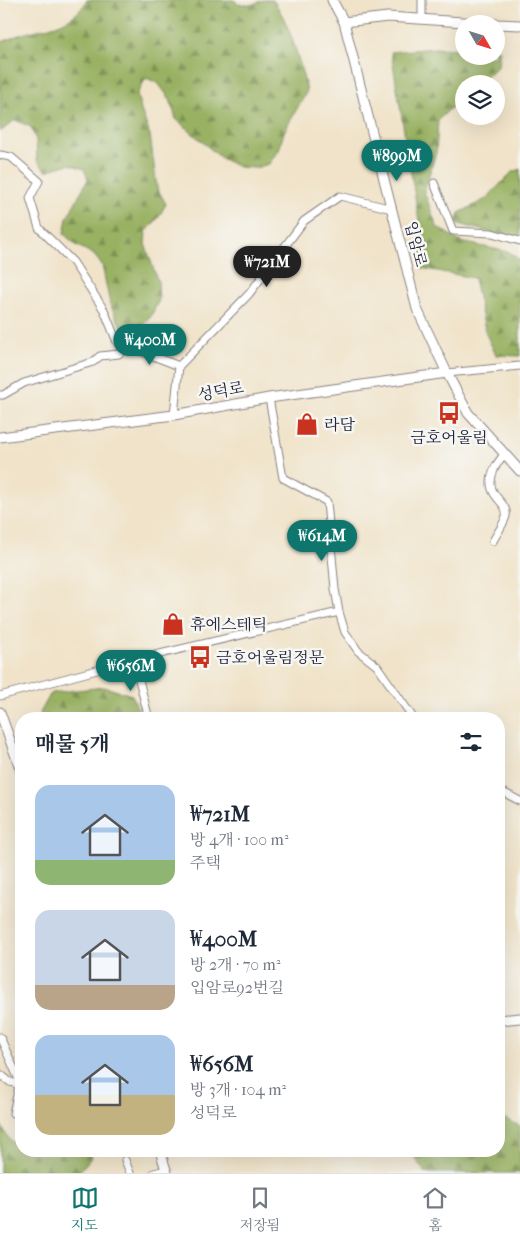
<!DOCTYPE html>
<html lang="ko">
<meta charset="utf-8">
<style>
body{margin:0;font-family:"IM FELL French Canon","Noto Serif KR",serif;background:#f2f2f3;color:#1f2937;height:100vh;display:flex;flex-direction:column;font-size:19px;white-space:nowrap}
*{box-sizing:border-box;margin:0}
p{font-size:16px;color:#747a83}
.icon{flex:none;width:28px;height:28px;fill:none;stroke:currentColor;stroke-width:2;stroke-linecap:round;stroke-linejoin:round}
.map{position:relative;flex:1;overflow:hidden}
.details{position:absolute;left:15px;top:712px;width:490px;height:445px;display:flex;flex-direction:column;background:#fff;border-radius:20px;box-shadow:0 5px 20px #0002}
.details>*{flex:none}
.needle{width:32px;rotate:129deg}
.fabs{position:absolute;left:455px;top:15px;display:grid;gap:10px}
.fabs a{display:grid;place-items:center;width:50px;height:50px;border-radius:50%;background:#fff;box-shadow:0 5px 20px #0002;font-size:25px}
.price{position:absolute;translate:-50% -42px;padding:0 11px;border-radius:18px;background:#0f766e;color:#fff;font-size:16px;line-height:32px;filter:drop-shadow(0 1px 2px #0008)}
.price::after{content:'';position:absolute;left:50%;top:30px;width:15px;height:11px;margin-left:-8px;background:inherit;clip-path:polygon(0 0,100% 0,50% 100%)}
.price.current{background:#222;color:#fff}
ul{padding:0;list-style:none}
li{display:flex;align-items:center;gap:15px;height:125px;padding:0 20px}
li span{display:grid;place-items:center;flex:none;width:140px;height:100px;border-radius:15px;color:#555}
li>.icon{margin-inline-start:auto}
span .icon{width:60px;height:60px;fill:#fffc;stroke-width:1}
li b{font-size:21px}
h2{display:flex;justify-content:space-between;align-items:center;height:60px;padding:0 20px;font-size:21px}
.tab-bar{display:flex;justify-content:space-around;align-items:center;height:70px;border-top:1px solid #e0e1e3;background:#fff;font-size:14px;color:#747a83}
.tab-bar a{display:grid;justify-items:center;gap:2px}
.tab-bar .current{color:#0f766e}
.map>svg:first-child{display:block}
</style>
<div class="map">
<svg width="520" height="1173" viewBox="0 0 520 1173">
<defs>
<pattern id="forest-firs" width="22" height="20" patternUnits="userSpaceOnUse" patternTransform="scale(1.25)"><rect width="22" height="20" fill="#98b162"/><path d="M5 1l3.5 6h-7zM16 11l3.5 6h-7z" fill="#7c9052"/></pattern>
</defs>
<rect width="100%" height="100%" fill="#f6f6f2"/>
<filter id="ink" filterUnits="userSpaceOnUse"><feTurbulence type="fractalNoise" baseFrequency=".02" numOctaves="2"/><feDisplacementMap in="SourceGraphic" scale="10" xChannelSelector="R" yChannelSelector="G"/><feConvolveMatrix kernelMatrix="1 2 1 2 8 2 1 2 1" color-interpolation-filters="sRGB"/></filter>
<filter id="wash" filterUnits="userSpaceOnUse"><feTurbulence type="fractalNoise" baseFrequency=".0096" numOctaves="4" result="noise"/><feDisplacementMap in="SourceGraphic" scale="20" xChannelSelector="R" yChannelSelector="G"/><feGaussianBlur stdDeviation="1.12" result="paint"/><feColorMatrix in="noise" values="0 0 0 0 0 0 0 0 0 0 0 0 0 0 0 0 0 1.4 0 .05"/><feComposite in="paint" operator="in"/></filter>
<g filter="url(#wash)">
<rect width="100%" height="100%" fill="#f0e3c9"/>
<path fill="url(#forest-firs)" stroke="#5d6a4e" d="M87,0H235L237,4L251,5L263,0H273C291,25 299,61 307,91L284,132L279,150L269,164L255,168L239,167L221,158L176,119L170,99L158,83L146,78L137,94L141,110L150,135L157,188L166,204L158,218L146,232L145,244L158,282L159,300L150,318L139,329L127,334L119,323L110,304L102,265L93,254L76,245L64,234L67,218L88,179L84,169L69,164L46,171L37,160L36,140L31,127L15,120L0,132V43C7,40 15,36 22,34C47,27 74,25 87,0Z
M434,48L464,49V56H496V50H500L498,66L478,84H464V96L438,120L436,153L424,191L437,227L461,242L509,252L520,260V356L496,355L486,334L474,278L421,268L419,221L391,52Z
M520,169V241L456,223L459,213L486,199L511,173Z
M104,687L132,695L142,719H43L40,713L51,693Z
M499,1116L520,1126V1173H425L410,1151H499Z
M0,1123L9,1139L21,1149V1151H94L90,1159L78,1173H0Z"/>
</g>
<g filter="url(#ink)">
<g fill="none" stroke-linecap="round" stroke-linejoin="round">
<defs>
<path id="minor" d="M422,19V0
M0,155L11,157L39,181L30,198L39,228L73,262L104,310L117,342L179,366
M434,183L453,231L492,233L520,241
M447,373L520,366
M0,395H3L24,383L93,362L100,356L119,354L128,346
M269,398L283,478L327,502L335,589L339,612L345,632L358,651L377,666L414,719
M174,415L179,366L249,294L304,221L340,196L392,209
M493,541C497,533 504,524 506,516C509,500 482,497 494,470C496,464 501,459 504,454
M134,660L149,719
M0,696L134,660L339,612
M499,790L520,801
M0,1037L20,1082L13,1113
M0,1074L10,1082L21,1085
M125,1160L130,1173
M154,1173L166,1170"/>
<path id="tertiary" d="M332,0L344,22L417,309L447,373L468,413L520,471
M344,22L388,17L493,24
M496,24L520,25
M0,437L174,415L269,398L447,373
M0,712L21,771
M499,1020L520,1018
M160,1151L167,1173"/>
</defs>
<use href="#minor" stroke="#898282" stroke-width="9"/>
<use href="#tertiary" stroke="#898282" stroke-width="11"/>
<use href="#minor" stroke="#fff" stroke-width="7"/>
<use href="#tertiary" stroke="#fff" stroke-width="9"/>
</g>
</g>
<defs>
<symbol id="bus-bare" viewBox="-9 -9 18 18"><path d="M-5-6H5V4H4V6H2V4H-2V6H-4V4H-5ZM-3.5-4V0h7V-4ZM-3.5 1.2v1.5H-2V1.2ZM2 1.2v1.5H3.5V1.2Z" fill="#c8321e" stroke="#f6f6f2" stroke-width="2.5" paint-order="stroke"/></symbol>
<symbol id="shop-bare" viewBox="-9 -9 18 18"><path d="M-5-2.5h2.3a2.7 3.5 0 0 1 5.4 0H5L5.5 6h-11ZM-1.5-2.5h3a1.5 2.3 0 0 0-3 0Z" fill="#c8321e" stroke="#f6f6f2" stroke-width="2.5" paint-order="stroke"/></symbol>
</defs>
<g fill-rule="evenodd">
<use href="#bus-bare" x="433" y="397" width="32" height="32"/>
<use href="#shop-bare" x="291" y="408" width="32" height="32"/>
<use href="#shop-bare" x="157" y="608" width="32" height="32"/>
<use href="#bus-bare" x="184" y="641" width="32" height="32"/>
</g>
<g text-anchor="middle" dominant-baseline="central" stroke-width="5" stroke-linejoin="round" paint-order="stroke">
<g font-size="16" fill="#22223b" stroke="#f6f6f2">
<text transform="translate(416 244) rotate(76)">입암로</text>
<text transform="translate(221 391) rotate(-10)">성덕로</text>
</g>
<g font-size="16" fill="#22223b" stroke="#f6f6f2" text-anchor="start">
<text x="324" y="424">라담</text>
<text x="449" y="437" text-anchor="middle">금호어울림</text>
<text x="190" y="624">휴에스테틱</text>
<text x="216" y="657">금호어울림정문</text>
</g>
</g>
</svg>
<div class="fabs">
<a><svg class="needle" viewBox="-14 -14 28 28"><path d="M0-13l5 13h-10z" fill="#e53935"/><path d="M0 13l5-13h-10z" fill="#747a83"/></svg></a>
<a><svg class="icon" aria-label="layers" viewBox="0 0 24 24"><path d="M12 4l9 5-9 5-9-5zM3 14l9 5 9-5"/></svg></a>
</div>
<b class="price" style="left:397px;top:182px">₩899M</b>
<b class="price current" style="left:267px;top:288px">₩721M</b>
<b class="price" style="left:150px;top:366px">₩400M</b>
<b class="price" style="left:322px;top:562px">₩614M</b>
<b class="price" style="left:131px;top:692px">₩656M</b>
<section class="details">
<h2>매물 5개<svg class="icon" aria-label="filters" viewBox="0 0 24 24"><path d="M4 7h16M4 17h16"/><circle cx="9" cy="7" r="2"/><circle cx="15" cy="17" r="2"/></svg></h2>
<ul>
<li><span style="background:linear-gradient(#a9c7e8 75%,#8fb573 0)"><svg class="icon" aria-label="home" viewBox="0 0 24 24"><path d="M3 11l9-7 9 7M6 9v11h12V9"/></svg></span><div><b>₩721M</b><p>방 4개 · 100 m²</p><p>주택</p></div></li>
<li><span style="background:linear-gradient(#c9d6e8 75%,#b9a48a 0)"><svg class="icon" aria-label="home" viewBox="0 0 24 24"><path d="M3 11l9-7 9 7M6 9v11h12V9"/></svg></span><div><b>₩400M</b><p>방 2개 · 70 m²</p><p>입암로92번길</p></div></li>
<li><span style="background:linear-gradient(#a9c7e8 60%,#c2b280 0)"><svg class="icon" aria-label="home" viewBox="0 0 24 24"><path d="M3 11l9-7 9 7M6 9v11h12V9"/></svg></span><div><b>₩656M</b><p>방 3개 · 104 m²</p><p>성덕로</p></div></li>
</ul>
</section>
</div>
<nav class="tab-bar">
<a class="current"><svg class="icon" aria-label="map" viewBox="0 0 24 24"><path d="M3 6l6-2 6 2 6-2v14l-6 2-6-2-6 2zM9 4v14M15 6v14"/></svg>지도</a>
<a><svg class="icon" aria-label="saved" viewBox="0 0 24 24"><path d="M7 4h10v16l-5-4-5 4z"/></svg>저장됨</a>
<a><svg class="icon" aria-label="home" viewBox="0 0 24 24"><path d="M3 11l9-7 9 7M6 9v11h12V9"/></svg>홈</a>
</nav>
